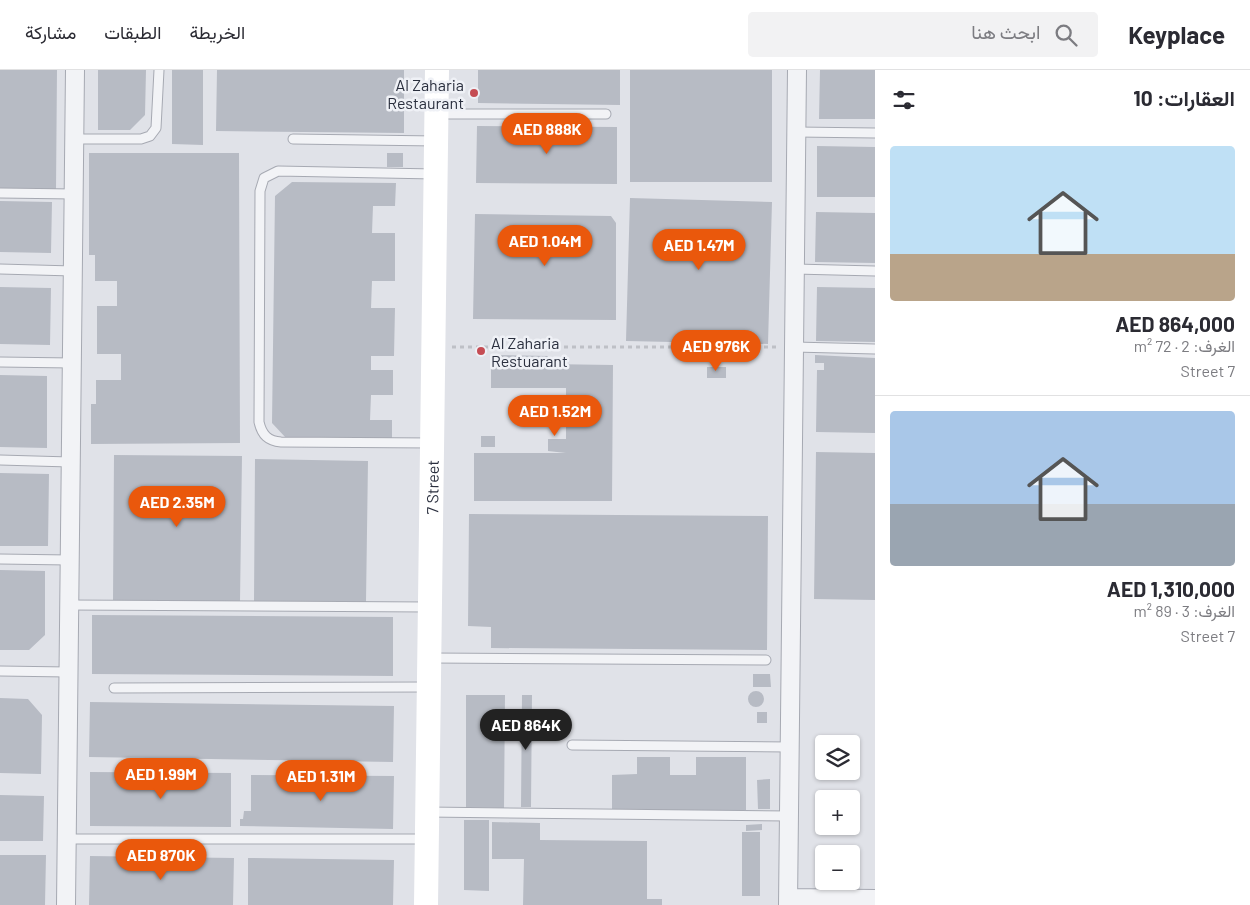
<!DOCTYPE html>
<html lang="ar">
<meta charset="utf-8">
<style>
body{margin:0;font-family:Barlow,Vazirmatn,sans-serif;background:#f2f2f3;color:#2b2b33;direction:rtl;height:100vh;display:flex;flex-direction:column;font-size:19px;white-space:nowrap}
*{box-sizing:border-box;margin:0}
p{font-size:16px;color:#7c7c81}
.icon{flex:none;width:28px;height:28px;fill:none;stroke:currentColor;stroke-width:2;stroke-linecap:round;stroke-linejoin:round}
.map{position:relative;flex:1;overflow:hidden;direction:ltr}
.side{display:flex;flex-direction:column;background:#fff;width:375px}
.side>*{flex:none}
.buttons{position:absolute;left:815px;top:665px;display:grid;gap:10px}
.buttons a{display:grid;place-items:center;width:45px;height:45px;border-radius:5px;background:#fff;box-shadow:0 1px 4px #0004;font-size:25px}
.price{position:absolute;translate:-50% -42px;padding:0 11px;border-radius:18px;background:#ea580c;color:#fff;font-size:16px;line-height:32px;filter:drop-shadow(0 1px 2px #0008)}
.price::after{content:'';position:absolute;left:50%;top:30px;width:15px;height:11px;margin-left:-8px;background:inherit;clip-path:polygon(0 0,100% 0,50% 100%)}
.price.on{background:#222;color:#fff}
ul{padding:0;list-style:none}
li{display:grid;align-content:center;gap:10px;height:265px;padding:0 15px}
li+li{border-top:1px solid #e1e1e2}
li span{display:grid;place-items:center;height:155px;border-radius:5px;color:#555}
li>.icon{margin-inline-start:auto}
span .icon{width:90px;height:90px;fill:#fffc;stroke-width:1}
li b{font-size:21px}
h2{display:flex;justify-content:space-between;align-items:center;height:60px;padding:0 15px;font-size:21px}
header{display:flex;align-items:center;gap:30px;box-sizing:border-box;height:70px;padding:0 25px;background:#fff;border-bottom:1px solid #e1e1e2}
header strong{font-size:24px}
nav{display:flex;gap:28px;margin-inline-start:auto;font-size:18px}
.search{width:350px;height:45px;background:#f2f2f3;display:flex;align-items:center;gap:12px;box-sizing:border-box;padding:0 18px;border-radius:5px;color:#7c7c81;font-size:19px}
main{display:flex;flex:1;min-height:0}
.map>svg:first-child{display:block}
</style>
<header>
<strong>Keyplace</strong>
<div class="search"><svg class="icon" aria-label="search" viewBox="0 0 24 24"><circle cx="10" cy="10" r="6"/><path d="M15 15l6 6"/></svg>ابحث هنا</div>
<nav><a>الخريطة</a><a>الطبقات</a><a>مشاركة</a></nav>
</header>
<main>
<section class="side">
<h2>العقارات: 10<svg class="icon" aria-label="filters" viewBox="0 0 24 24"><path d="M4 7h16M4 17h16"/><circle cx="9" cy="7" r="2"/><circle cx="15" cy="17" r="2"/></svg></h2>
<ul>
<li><span style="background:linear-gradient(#bfe0f5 70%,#b9a48a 0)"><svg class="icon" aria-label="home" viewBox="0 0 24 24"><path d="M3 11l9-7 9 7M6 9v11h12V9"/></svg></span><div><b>AED 864,000</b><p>الغرف: 2 · 72 m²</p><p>7 Street</p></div></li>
<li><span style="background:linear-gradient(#a9c7e8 60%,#9aa5b1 0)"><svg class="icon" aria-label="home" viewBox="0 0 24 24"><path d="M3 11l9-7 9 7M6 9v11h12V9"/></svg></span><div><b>AED 1,310,000</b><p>الغرف: 3 · 89 m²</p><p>7 Street</p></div></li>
</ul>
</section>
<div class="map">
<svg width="875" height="835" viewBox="0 0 875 835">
<rect width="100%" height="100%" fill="#e0e2e8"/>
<path fill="#b7bbc4" d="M0,0H57L56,119H0Z
M98,0H146L145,45L130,60H98Z
M172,0H203V75L172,74Z
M217,0H404V63L216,61Z
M478,0H620V35L478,33Z
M630,0H772V112H630Z
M820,0H875V49H819Z
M477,56L617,57V114L476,113Z
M817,76L875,77V127H817Z
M89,83H239L240,373L91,374V334H96V310H121V284H97V236H117V211H95V185H89Z
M387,83H403V97H387Z
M292,112L396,113L395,136H373L372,163H395V211H372L371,238H395L394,286H371V300H393V325H371L370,350H392V370L286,368L272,353L275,126Z
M630,128L772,132L768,274L626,271Z
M0,131L52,132L51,183L0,182Z
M816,142L875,143V193L815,192Z
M475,144L611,146L616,153V250L473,249Z
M0,217L51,218L50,275L0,274Z
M817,217L875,218V272L816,271Z
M491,285L548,286L547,294L613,295L612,431H474V383H566L548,381V369H566V318H491Z
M815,285L875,288V363L816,362L817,300H824V293H815Z
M707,297H726V308H707Z
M0,305L47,306V378L0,377Z
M481,366H495V377H481Z
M816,382L875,383V530L814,529Z
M114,385L242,386L240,532L113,531Z
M255,389L368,391L366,532L254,531Z
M0,403L49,404L48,476H0Z
M469,444L768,446L767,580L491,578V557L468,556Z
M0,500L45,501V565L29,580H0Z
M92,545L393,547V606L92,604Z
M753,604H770L771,617H753Z
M748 629a8 8 0 1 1 16 0a8 8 0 1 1-16 0Z
M466,625H505L504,738L466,737Z
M522,625H532L531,737H521Z
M0,628L28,629L42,645L41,704L0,703Z
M90,632L394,636L393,692L89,687Z
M757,642H767V653H757Z
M637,687H670V705H696V687H746V740H612V705L637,704Z
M90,702L231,703V757L90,756Z
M251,705L394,706L393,759L240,756V749H243L244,741H251Z
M770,709V739H758L757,710Z
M0,725L44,726L43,771H0Z
M464,750H489V821L464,820Z
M492,752L540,753V770L647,771V829H662V835H523L524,789H492Z
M762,754V760L746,761V755Z
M742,762H760V826H742Z
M0,785H46L45,835H0Z
M90,786L234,788L233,835H89Z
M248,788L394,790L393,835H248Z"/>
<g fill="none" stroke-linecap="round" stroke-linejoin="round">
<defs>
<path id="lane" d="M436,44H606
M797,62L875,63
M74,69H141L150,66L156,58L159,0
M293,69L436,71
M0,123L74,124
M0,199L73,201
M795,199L875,201
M794,277L875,279
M0,292L72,293
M432,373L281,372C268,371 262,365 259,352L260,121L264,108L278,101L435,104
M0,390L70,392
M0,489L69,490
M69,535L428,537
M431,588L766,590
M0,601L68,602
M114,618L428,617
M572,675L790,677
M427,742L789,746
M67,769H426"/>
<path id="street" d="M788,828L875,829
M66,835L75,0
M788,835L797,0"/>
</defs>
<use href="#lane" stroke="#a6a9b2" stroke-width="11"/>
<use href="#street" stroke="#a6a9b2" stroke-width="20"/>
<path stroke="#bec0c6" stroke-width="3" stroke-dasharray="4 4" stroke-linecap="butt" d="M452,277H778"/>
<use href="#lane" stroke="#f2f3f6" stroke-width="9"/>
<use href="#street" stroke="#f2f3f6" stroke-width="18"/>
<path stroke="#fff" stroke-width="24" id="s1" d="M426,835L437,0"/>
</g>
<g fill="#c54c53" stroke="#eff1f6" stroke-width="2">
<circle cx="474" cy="23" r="5"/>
<circle cx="481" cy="281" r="5"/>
</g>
<g text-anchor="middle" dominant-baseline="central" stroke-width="5" stroke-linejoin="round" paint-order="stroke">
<g font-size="16" fill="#2a2f3e" stroke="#eff1f6" text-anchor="end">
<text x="464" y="14">Al Zaharia<tspan x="464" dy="18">Restaurant</tspan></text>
<text x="491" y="272" text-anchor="start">Al Zaharia<tspan x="491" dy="18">Restuarant</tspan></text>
</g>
<g font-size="16" fill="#2a2f3e" stroke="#eff1f6">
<text stroke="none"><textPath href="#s1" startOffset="418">7 Street</textPath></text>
</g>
</g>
</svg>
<div class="buttons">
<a><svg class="icon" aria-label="layers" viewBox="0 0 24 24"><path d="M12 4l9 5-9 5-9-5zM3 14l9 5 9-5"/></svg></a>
<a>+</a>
<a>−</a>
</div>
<b class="price" style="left:547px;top:85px">AED 888K</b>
<b class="price" style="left:545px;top:197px">AED 1.04M</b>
<b class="price" style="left:699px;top:201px">AED 1.47M</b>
<b class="price" style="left:716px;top:302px">AED 976K</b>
<b class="price" style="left:555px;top:367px">AED 1.52M</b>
<b class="price" style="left:177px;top:458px">AED 2.35M</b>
<b class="price on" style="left:526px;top:681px">AED 864K</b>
<b class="price" style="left:161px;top:730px">AED 1.99M</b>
<b class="price" style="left:321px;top:732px">AED 1.31M</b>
<b class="price" style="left:161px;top:811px">AED 870K</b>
</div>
</main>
